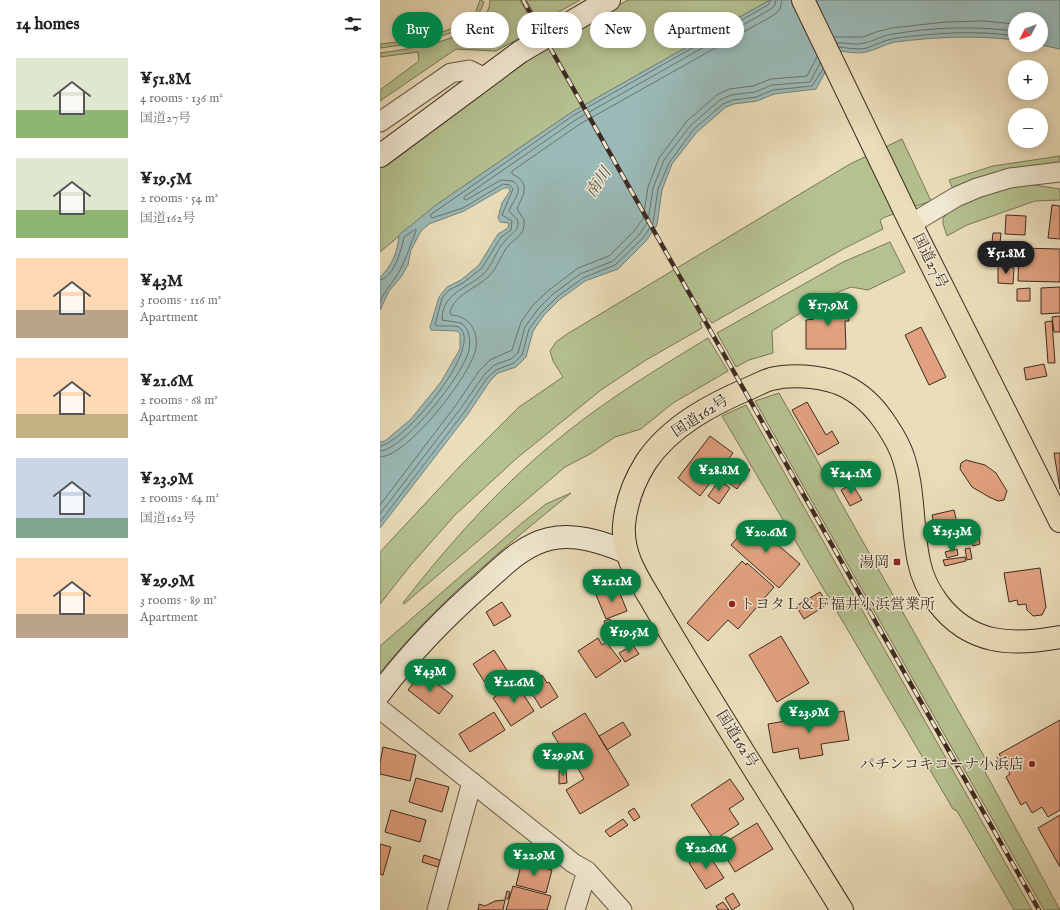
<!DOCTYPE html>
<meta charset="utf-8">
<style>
body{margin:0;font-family:"IM FELL English","Noto Serif JP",serif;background:#f2f2f2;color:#202124;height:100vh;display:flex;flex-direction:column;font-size:15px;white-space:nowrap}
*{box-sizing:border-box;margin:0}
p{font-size:13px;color:#757577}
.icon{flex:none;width:22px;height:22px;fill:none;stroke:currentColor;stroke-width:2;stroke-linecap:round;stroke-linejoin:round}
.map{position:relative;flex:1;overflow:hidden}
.panel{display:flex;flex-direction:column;background:#fff;width:380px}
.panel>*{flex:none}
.banner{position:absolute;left:12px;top:12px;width:380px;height:36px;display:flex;gap:8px}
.needle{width:26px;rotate:228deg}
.buttons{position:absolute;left:628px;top:12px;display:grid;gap:8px}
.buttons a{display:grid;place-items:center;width:40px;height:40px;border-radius:50%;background:#fff;box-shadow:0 2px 10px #0003;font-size:20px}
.price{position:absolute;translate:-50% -34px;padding:0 9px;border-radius:14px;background:#0b8043;color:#fff;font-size:13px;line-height:26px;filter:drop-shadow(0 1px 2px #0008)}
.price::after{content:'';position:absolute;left:50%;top:24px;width:12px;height:9px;margin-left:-6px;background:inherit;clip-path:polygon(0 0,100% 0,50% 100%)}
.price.current{background:#222;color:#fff}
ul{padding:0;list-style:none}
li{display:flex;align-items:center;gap:12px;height:100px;padding:0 16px}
li span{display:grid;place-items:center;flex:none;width:112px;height:80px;border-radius:0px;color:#555}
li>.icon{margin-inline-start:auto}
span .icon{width:48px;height:48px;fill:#fffc;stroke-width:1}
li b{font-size:17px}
h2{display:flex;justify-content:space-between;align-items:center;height:48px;padding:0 16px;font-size:17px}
.tag{padding:0 14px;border-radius:18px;background:#fff;box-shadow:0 2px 10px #0003;font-size:14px;line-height:36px}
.tag.current{background:#0b8043;color:#fff}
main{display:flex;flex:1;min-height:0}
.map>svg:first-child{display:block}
</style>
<main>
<section class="panel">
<h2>14 homes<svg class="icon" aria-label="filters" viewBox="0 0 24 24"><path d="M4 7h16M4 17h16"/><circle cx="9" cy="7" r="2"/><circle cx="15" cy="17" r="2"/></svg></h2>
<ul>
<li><span style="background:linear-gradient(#dfe7d0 65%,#8fb573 0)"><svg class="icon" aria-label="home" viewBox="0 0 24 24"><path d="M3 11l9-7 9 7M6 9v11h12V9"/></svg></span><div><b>¥51.8M</b><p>4 rooms · 136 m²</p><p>国道27号</p></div></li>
<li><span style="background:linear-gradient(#dfe7d0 65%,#8fb573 0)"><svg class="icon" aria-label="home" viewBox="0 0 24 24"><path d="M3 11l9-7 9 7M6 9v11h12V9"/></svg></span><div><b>¥19.5M</b><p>2 rooms · 54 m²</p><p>国道162号</p></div></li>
<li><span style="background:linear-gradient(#ffd9b3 65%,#b9a48a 0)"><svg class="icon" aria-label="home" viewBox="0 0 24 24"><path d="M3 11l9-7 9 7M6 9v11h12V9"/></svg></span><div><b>¥43M</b><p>3 rooms · 116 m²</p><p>Apartment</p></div></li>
<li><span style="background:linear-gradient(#ffd9b3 70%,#c2b280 0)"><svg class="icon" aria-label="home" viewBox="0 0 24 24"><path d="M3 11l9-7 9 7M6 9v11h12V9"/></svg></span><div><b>¥21.6M</b><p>2 rooms · 68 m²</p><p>Apartment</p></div></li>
<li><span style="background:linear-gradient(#c9d6e8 75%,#7fa58c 0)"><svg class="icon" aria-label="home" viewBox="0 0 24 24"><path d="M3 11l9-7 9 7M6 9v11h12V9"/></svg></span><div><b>¥23.9M</b><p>2 rooms · 64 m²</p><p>国道162号</p></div></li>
<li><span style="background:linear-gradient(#ffd9b3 70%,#b9a48a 0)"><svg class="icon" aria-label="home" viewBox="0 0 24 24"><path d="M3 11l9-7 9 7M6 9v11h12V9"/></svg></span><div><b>¥29.9M</b><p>3 rooms · 89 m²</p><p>Apartment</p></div></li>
</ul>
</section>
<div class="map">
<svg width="680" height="910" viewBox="0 0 680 910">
<rect width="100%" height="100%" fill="#eaddb9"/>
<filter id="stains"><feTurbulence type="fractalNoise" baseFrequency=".005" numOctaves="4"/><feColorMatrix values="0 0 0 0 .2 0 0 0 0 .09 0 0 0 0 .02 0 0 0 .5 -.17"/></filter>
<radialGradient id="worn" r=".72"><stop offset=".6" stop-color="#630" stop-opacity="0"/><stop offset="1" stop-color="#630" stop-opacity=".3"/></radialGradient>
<path fill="#b5c190" stroke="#797659" d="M100,0L104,2C95,37 30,44 0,48V44C34,40 68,36 95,14Z
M110,0H140L156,29L116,51L76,49L0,101V90L39,61L38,52L0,57V53C29,49 110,39 110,0Z
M146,0H200L166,19L167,22L161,26Z
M248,0H390L192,112L56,205L0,252V167L145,60L206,23Z
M522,139L551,201L505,217L500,220L503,229L465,248L332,323L328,318L320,323L322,328L266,360L221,390L137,458L75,515L30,566L0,604V552L83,463L139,407L183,377L173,361L170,351L176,342L187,334L470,164Z
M680,156V166L574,191L569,180L613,166Z
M647,184L680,189V200L655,201L587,225L567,236L563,224V218L579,202L615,188Z
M510,242L525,272L488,290L471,287L444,298L392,331L393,353L369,360L356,367L337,333L463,262Z
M328,338L348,371L293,403L261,429L235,437L210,454L185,467L24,604L23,603C71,541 125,481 187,432C231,397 280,367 328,338Z
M399,393L609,765L603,768L680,910H664L375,401Z
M366,405L652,910H634L577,811L573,809L342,416Z
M191,493C123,548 55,604 0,673V646L142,523L166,504Z"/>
<path fill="#9abab7" stroke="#75817b" d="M390,0H680V49L661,45V19H635V40C595,35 556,37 515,42C505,44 496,50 486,52C478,54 468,52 459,51L455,54L436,89L394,94L377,101L354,104L346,107L317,132L292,164L282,190L277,225L266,241L238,269L205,281L179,300L164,315L153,331L146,357L136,367L118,373L110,381L88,414L0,528V442L5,441L31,419L61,382L80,349V334L77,331L51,330L50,327L59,297L67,287L81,280L99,265L118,234L128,228L129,223L120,222L118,218L122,203L130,191L129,188H124L84,211L49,224L41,231L31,250L28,265L21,277L9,291L0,310V277C12,266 18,251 19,235L56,205L192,112Z"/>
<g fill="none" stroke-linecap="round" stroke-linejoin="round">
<path stroke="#6c726c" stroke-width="1" d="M454,37H483L496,32L512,28L565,22L604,21L635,24
M457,43C466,42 476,46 484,43C494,41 503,35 513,34C554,27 594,26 635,31
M459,47C468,48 478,50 487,48C497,44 505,40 516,38C556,33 595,30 635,36
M0,280C14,278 22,248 24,237L36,229V231C30,245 26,260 19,272C12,284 6,288 0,302
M0,446C23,444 101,351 81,329C75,323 63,328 55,325L62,298L69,290L83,283L102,268L121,237L131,230L132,221L122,215L133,189L130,185L123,184L83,208L52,218L50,215L194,115L388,5L391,0
M0,451C24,450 84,374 89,350C91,340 89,328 81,323L62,320C62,290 91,289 107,270C114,261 117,249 125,241C131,233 141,231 137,219L129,211C133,200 145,190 133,181L121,180L86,200L84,199V197L197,119L391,9L395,5L396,0
M0,457C28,456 87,379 95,352C100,334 91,316 71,315L70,312C75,294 96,289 109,276C118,267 121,254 129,245C137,236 145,236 144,220L137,209C143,195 152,183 132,174V171L200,124L394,15L400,9L402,0
M0,505L76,405L99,371L110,360L132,350L141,322L153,305L169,290L198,268L229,256L254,231L263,219L268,187L279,158L307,121L337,95L349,89L373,86L391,79L427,76L437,57
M0,514L81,408L104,375L114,365L131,359L138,353L145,327L158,309L173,294L200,274L233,261L259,235L268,221L273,188L284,160L310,126L340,100L351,95L375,92L392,85L430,82L440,63
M0,522L85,411L107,378L116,370L134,363L142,355L149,329L161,313L177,297L203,278L235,265L263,238L273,223L278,189L289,163L314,129L343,104L353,100L376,97L393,90L432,86L443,69"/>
</g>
<path fill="#e1a17f" stroke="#3d2b22" d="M672,205L680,206V239L668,238Z
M626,215L646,216L645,235L625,234Z
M613,233H621L620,243L612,242Z
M639,248L680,249V282L638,281Z
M618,265L634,268L633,284L618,283Z
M680,287V313L661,314V288Z
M650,288V301H637V289Z
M468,300L469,321H465L466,349H426V320L434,319V307H455V301Z
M680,316V332H674L672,317Z
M672,321L675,363H668L665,322Z
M541,327L566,377L549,385L525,335Z
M664,364L667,376L646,380L644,368Z
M427,402L446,435L452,431L459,443L438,455L412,410Z
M330,436L353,453L320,496L298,478Z
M674,453H680V489Z
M354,459L370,470L357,489L341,477Z
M586,460L605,465L616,473L627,491L624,500L618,501L609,497L592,487L580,469L581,463Z
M339,480L350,488L339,504L328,496Z
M472,484L482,500L470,506L461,490Z
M574,510L579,532L557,537L552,515Z
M382,522L394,533L390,538L420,564L399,588L351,545L370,523L377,528Z
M598,533L600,544L593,546L591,534Z
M590,548L592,559L587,560L585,549Z
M577,549L578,555L567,558L565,552Z
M585,557L586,561L565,566L563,560Z
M362,561L366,565L367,563L394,587L358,629L348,620L328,641L307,623Z
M660,568L666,607L662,615L653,616L647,610L646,604L638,605L637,600L629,602L624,573Z
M237,586L247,611L226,619L216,595L225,591V590Z
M440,592L448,604L424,619L416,606Z
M122,602L131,616L114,626L106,612Z
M230,619L232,625L227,628L224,621Z
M401,636L429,683L397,702L369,655Z
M218,638L222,645L226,642L241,661L216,678L198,651Z
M253,645L259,654L245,662L239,653Z
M114,650L132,678L111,692L93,664Z
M42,672L73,696L59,714L28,690Z
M150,675L154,681L162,675L167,683L169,682L178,697L161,708L143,679Z
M136,683L154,711L131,726L113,698Z
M464,711L469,740L441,744L443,755L420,759L418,748L393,753L388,724Z
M114,712L125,730L90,752L79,734Z
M205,713L249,785L200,814L186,790L204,779L189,753L197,748L195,745L184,752L172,733Z
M680,720V810L668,817L662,807L652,813L646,802L641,805L626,777L630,774L619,754Z
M243,722L251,735L227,750L219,736Z
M3,747L36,755L30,781L0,774V763Z
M186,770L187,783L179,784V771Z
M36,778L69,787L62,812L29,802Z
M350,779L364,799L349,809L359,824L334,840L311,805Z
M254,808L260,817L254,821L248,812Z
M11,810L46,820L40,842L5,832Z
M680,815V867L658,828Z
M243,819L248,825L230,837L225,831Z
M377,823L393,849L355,872L339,846Z
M0,844L11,847L3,875L0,874Z
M337,847L341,852L336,856L332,850Z
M327,852L344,878L326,889L309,863Z
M44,855L60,860L58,867L42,862Z
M142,861L172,870L166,893L136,885Z
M133,886L171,896L167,910H126Z
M127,891L130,892L128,899H125Z
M353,893L360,905L352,910L345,898Z
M125,900L123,910H98L99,904L105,906L115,901Z
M343,902L349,910H338L336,906Z"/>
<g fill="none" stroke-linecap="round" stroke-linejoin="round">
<defs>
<path id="street" d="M0,122L71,73L89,70L105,78
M531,224L576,197L597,188L630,178L680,172
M0,709L193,863L207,871L242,910
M57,910L92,782
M195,910L207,871"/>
<path id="secondary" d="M0,156L140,52L229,0
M0,693C31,652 65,617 104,583C123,566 143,545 169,539C195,533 222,542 246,552"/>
<path id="highway" d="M423,0L531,224L680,521
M462,910C398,806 331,703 270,598C256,575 242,553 244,525C246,503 254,481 266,462C290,426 332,404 370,388C377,385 384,381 391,379C411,374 438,376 458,383C476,390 490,402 501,417C509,428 516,439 521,451C535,486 531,526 539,562C542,577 549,591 558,603C590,645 632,646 680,637"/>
</defs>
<use href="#street" stroke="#685848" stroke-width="21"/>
<use href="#secondary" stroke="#3d2b22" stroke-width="24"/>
<use href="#highway" stroke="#3d2b22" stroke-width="24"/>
<use href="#street" stroke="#f1e9d2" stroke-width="19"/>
<use href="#secondary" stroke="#f1e9d2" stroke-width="22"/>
<use href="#highway" stroke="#eaddb9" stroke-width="22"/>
<defs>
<path id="rail" d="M143,0L659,910"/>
</defs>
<use href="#rail" stroke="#3d2b22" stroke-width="4.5"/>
<use href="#rail" stroke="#f1e9d2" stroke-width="3" stroke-dasharray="9" stroke-linecap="butt"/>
</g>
<g fill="#8f2418" stroke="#f1e9d2" stroke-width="1.5">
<rect x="513" y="558" width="8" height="8" rx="2"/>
<circle cx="352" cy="604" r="4"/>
<circle cx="652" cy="764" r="4"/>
</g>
<g text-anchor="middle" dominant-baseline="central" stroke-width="3" stroke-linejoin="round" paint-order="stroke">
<g font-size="15" fill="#3d2b22" stroke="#f1e9d2">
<text transform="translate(550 261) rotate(63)">国道27号</text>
<text transform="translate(320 416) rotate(-33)">国道162号</text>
<text transform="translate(357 739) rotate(58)">国道162号</text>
</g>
<g font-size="15" fill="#3d2b22" stroke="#f1e9d2" text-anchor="end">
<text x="509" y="562">湯岡</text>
<text x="360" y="604" text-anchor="start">トヨタＬ＆Ｆ福井小浜営業所</text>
<text x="644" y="764">パチンコキコーナ小浜店</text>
</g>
<g font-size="16" font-style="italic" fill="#544f47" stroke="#f1e9d2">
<text transform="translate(219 183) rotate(-56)">南川</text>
</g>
</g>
<rect width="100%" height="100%" filter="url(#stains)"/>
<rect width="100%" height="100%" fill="url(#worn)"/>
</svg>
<div class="buttons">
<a><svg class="needle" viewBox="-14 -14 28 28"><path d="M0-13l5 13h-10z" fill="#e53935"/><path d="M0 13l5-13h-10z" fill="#757577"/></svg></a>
<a>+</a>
<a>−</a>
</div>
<b class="price current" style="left:626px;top:275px">¥51.8M</b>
<b class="price" style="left:448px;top:327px">¥17.9M</b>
<b class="price" style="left:339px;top:492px">¥28.8M</b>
<b class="price" style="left:471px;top:495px">¥24.1M</b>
<b class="price" style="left:572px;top:553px">¥25.3M</b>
<b class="price" style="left:386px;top:554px">¥20.6M</b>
<b class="price" style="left:232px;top:603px">¥21.1M</b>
<b class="price" style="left:249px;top:654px">¥19.5M</b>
<b class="price" style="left:50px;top:693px">¥43M</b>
<b class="price" style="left:134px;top:704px">¥21.6M</b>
<b class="price" style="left:429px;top:734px">¥23.9M</b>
<b class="price" style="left:183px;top:777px">¥29.9M</b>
<b class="price" style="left:326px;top:870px">¥22.6M</b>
<b class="price" style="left:154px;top:877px">¥22.9M</b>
<div class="banner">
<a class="tag current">Buy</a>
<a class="tag">Rent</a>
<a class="tag">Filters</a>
<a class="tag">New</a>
<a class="tag">Apartment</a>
</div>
</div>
</main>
